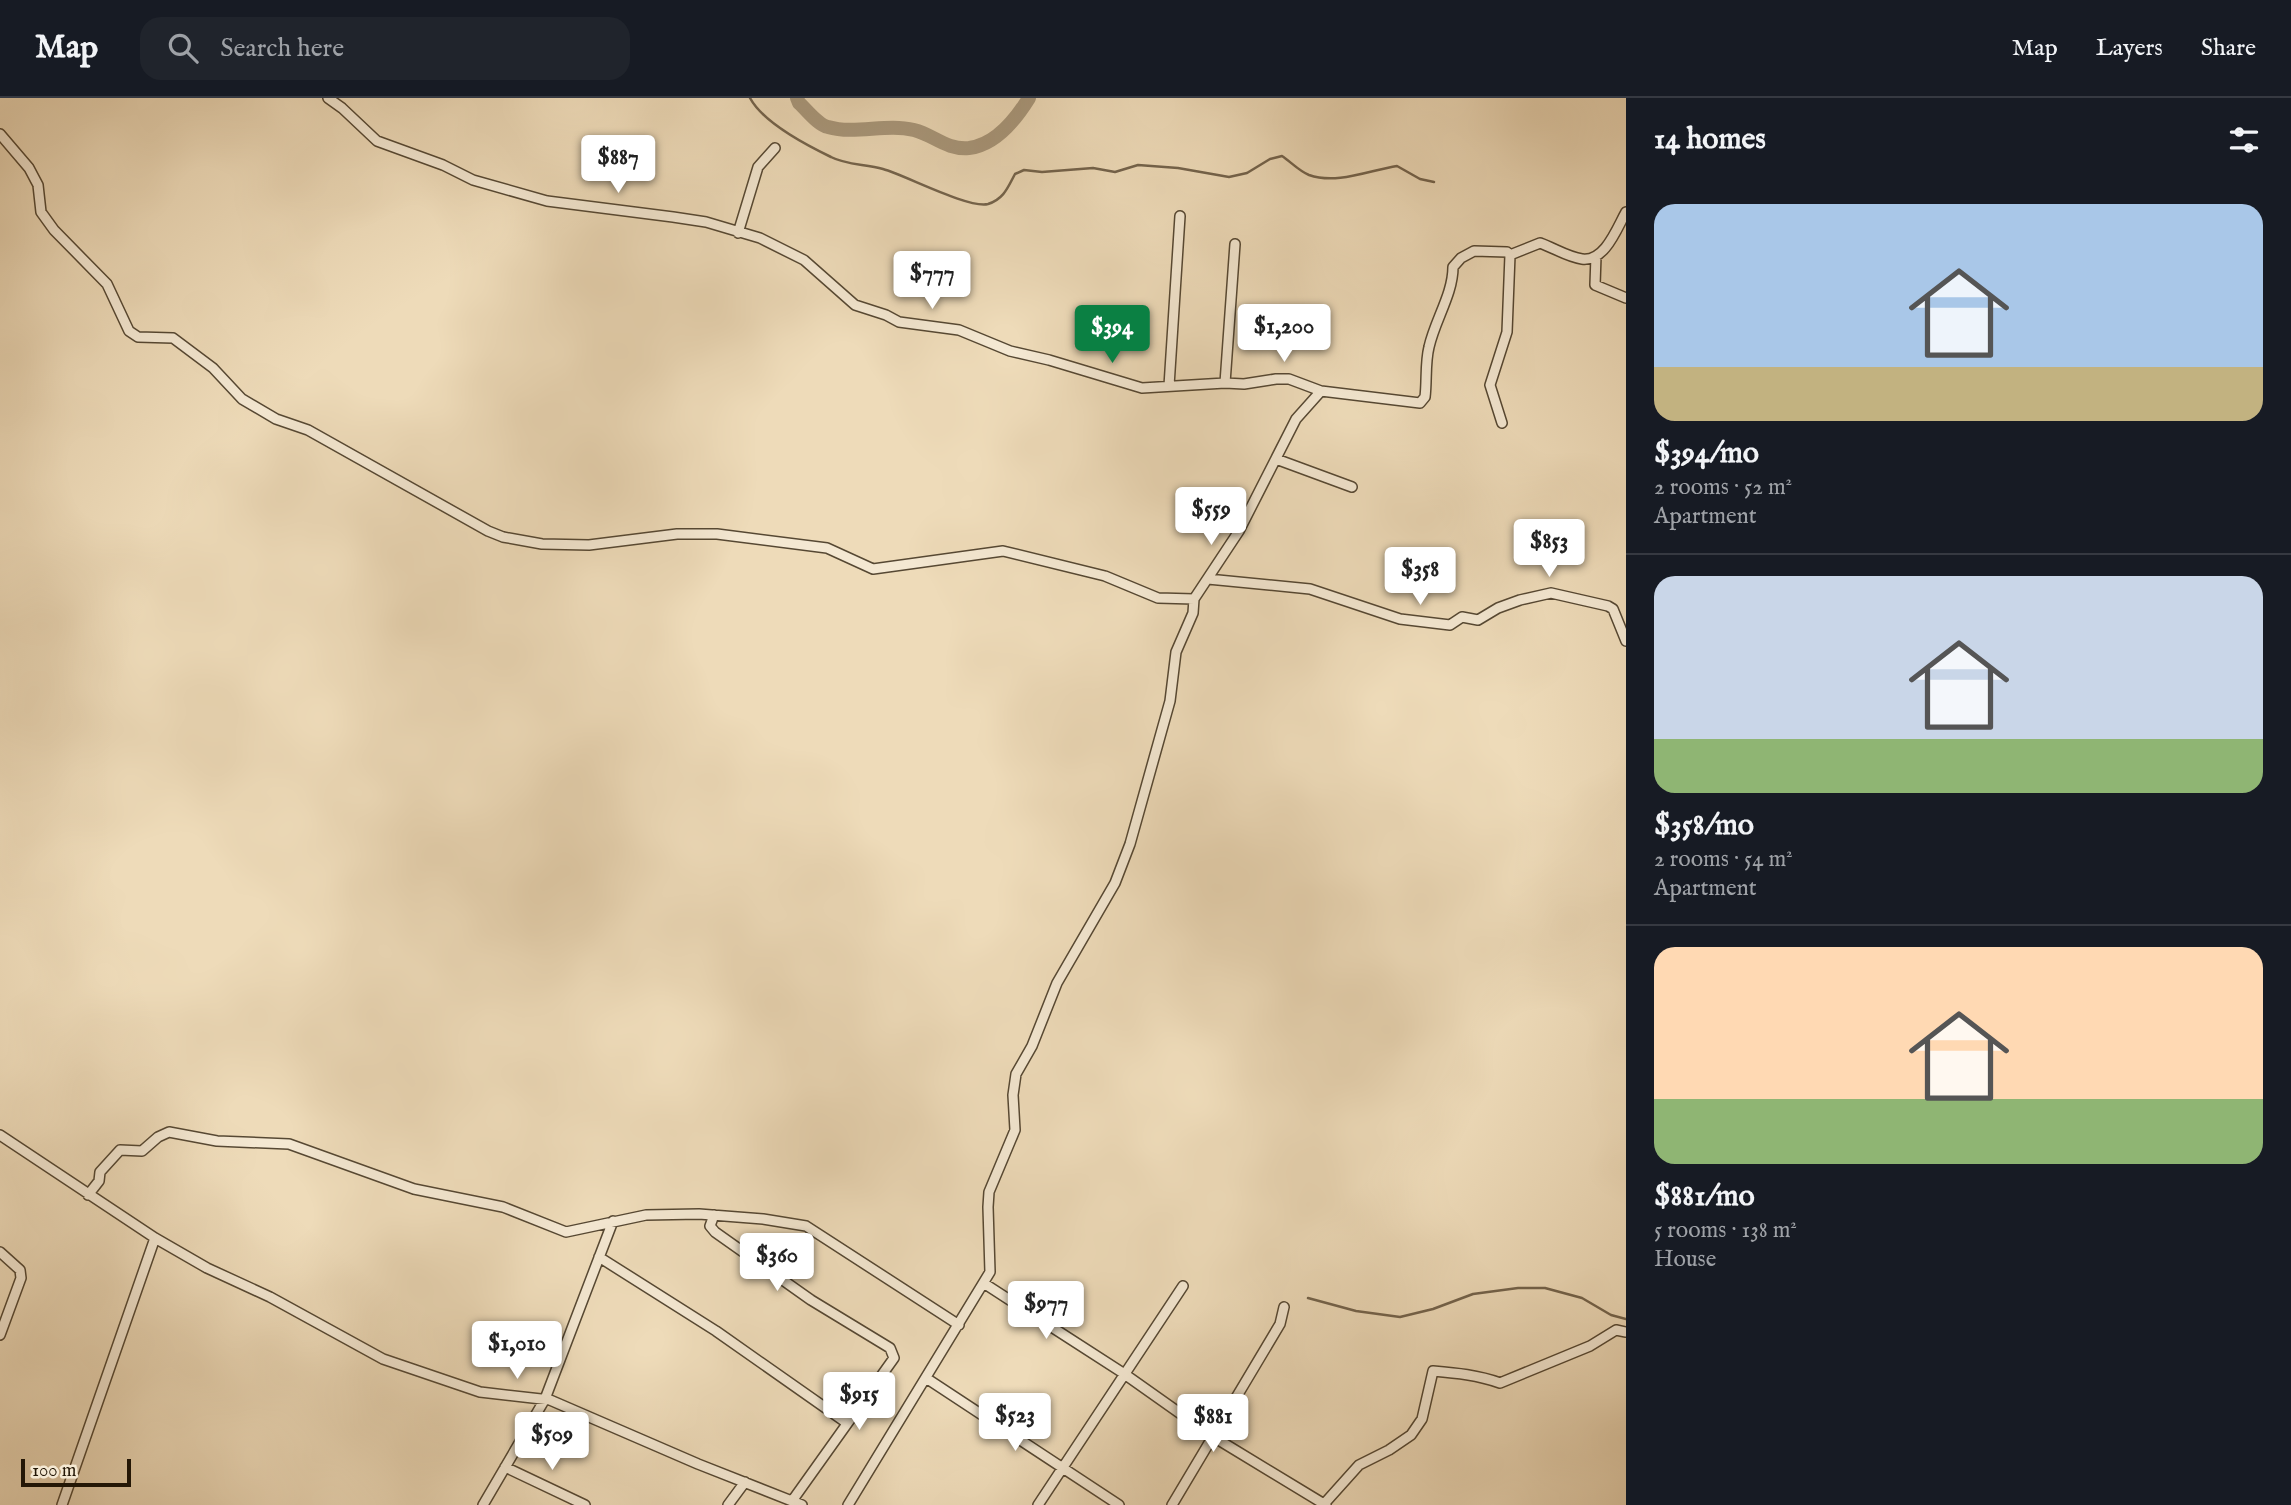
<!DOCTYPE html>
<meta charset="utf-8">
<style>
body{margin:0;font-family:"IM FELL English",serif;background:#20242c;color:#f1f3f6;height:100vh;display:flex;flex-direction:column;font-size:26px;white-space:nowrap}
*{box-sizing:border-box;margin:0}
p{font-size:23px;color:#9ea1a6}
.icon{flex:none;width:38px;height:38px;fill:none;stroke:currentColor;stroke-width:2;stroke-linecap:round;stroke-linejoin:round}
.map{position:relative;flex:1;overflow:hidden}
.details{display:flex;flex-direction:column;background:#171b24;width:665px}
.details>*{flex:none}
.scale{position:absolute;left:21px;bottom:18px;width:110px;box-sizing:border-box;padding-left:7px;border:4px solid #241706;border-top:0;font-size:19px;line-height:24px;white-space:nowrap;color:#241706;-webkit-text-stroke:5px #f4e8d2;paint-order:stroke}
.price{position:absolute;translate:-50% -60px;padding:0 16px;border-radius:7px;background:#fff;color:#222;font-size:23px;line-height:46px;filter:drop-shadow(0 2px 4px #0008)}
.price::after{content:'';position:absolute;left:50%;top:42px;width:21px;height:16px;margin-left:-10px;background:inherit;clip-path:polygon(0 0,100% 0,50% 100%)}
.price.current{background:#0b8043;color:#fff}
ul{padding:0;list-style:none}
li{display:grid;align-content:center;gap:14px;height:371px;padding:0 28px}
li+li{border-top:2px solid #363941}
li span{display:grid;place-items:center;height:217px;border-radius:21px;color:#555}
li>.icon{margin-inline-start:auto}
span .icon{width:126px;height:126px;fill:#fffc;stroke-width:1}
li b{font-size:30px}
h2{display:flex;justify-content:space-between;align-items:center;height:84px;padding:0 28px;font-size:30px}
header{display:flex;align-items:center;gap:42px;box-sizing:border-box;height:98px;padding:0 35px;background:#171b24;border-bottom:2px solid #363941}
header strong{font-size:33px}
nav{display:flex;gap:38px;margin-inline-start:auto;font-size:24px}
.search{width:490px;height:63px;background:#20242c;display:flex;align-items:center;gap:18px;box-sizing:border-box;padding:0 24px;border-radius:21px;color:#9ea1a6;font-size:26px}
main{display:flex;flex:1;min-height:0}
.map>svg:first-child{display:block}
</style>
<header>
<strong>Map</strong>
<div class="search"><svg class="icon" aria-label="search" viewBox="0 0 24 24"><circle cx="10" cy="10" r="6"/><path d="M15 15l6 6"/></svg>Search here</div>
<nav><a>Map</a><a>Layers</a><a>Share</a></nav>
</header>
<main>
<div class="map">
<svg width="1626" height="1407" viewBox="0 0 1626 1407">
<rect width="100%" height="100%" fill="#eedbb9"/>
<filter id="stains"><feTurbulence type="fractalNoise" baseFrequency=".00286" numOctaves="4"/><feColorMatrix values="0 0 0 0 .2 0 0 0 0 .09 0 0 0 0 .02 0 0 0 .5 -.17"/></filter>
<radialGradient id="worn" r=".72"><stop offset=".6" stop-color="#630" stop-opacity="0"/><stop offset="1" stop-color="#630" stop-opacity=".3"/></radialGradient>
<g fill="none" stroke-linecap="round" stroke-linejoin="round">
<path stroke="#74644d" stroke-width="2.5" d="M750,0C763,24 806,47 831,59C846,67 866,66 883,71C905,77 969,111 988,106C1004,101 1008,89 1015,76L1024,72L1042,74L1093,70L1115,74L1138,67L1178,70L1229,79L1247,75L1270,61L1282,58C1291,64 1299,73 1309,77C1337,87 1370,72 1397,68L1420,81L1434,84
M1308,1200L1356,1213L1400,1219L1433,1211L1473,1196L1518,1190H1545L1582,1200L1611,1217L1626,1221"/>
<path stroke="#a9987c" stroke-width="14" d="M797,0L799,5C807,12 818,27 828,29C856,37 886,25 914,32C934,37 946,52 969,50C996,47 1016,21 1029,0"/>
<defs>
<path id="minor" d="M328,0L342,10L377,43L443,67L473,82L547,103L673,119L706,124L760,140L804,162L855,207L886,217L899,224L959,232L1010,253L1049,262L1142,290L1225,285L1244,286L1276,281H1289L1321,293L1420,305L1425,299C1427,283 1425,265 1429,249C1435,222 1453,196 1453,169L1461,160L1474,153L1507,154L1510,157L1540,145C1554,150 1568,159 1582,161C1605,164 1617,130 1626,114
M0,36L29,70L38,87L41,114L54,132L107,186L129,233L138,239L173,240L213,270L242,301L276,321L308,332L488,433L503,439L542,446L589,447L677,436H717L827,450L873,471L1003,453L1105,478L1158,500L1194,501
M738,135L758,69L775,50
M1596,158L1595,187L1626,200
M1225,285L1235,146
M1169,288L1180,118
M1502,325L1490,287L1507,234L1510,157
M1276,361L1352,389
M1208,481L1310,491L1400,521L1450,527L1462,519L1478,522L1498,510L1520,502L1551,495L1608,508L1613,511L1626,543
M0,1037L155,1140L207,1170L270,1199L383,1261L480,1294L550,1302L698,1366L802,1407
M88,1097L99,1083L100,1074L120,1052L142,1053L158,1039L169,1034L217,1043L289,1046L414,1091L503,1109L566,1134L646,1117L699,1116L763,1121L806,1128L959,1227
M714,1117L710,1128L715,1134L811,1202L890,1250L894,1260L792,1403
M0,1154L20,1172L21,1180L0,1237
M599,1159L716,1233L847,1325
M985,1186L1123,1275L1212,1338L1324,1406
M926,1280L1119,1407
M505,1369L585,1407
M62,1407L155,1140
M483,1407L545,1301L613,1123
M728,1407L745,1384
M848,1407L990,1174L988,1109L989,1094L1015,1032L1013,997L1016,976L1032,948L1057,885L1115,785L1130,746L1170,603L1176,554L1193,515L1194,501L1239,433L1296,321L1321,293
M1038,1407L1183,1188
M1172,1407L1280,1226L1284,1209
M1326,1407L1324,1406L1359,1367L1389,1352L1411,1337L1422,1321L1433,1273C1456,1275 1478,1277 1500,1285L1590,1248L1616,1232L1626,1234"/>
</defs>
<use href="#minor" stroke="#564833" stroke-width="12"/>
<use href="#minor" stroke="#f4e8d2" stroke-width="9"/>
</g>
<rect width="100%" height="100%" filter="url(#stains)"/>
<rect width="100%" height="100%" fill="url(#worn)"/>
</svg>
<div class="scale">100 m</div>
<b class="price" style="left:618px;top:97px">$887</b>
<b class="price" style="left:932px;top:213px">$777</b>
<b class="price" style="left:1284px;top:266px">$1,200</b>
<b class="price current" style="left:1112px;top:267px">$394</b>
<b class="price" style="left:1211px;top:449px">$559</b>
<b class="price" style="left:1549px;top:481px">$853</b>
<b class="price" style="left:1420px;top:509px">$358</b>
<b class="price" style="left:777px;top:1195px">$360</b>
<b class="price" style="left:1046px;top:1243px">$977</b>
<b class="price" style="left:517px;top:1283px">$1,010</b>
<b class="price" style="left:859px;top:1334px">$915</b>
<b class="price" style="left:1015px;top:1355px">$523</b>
<b class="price" style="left:1213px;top:1356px">$881</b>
<b class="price" style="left:552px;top:1374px">$509</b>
</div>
<section class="details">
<h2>14 homes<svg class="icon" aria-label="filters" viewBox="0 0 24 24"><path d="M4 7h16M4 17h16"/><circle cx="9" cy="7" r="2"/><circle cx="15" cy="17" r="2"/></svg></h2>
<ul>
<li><span style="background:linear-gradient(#a9c7e8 75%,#c2b280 0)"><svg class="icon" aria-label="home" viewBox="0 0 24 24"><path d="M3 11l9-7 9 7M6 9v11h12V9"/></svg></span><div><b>$394/mo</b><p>2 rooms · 52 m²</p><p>Apartment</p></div></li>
<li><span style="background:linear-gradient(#c9d6e8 75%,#8fb573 0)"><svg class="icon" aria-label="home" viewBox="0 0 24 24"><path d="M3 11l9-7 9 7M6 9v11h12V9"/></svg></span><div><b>$358/mo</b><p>2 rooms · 54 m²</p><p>Apartment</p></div></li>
<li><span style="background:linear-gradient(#ffd9b3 70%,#8fb573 0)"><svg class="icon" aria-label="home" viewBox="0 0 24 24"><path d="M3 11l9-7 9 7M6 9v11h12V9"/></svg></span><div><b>$881/mo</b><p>5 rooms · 138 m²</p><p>House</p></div></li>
</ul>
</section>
</main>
